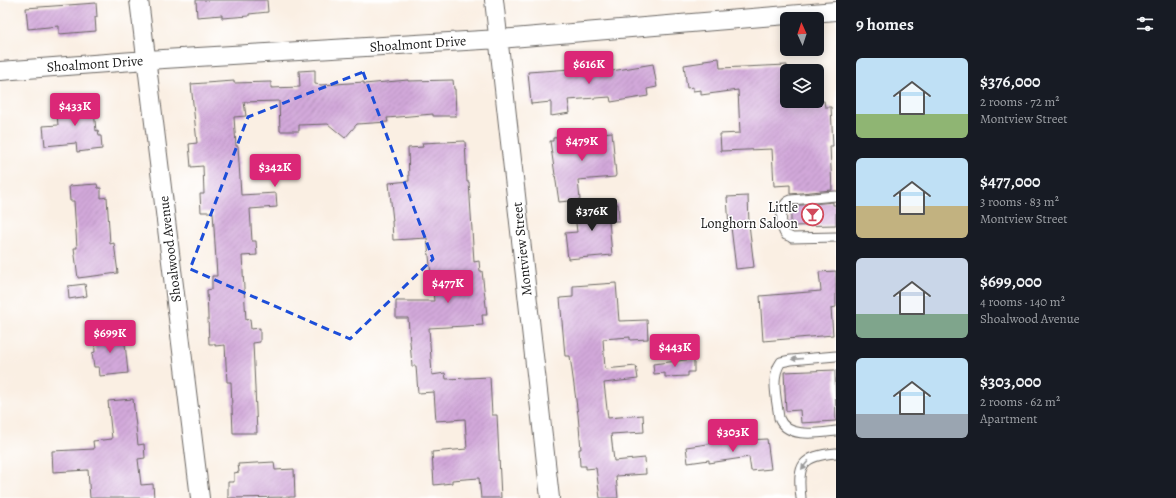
<!DOCTYPE html>
<meta charset="utf-8">
<style>
body{margin:0;font-family:Alegreya,serif;background:#242831;color:#f1f3f6;height:100vh;display:flex;flex-direction:column;font-size:15px;white-space:nowrap}
*{box-sizing:border-box;margin:0}
p{font-size:13px;color:#9ea1a6}
.icon{flex:none;width:22px;height:22px;fill:none;stroke:currentColor;stroke-width:2;stroke-linecap:round;stroke-linejoin:round}
.map{position:relative;flex:1;overflow:hidden}
.panel{display:flex;flex-direction:column;background:#171b24;width:340px}
.panel>*{flex:none}
.needle{width:26px;rotate:357deg}
.tools{position:absolute;left:780px;top:12px;display:grid;gap:8px}
.tools a{display:grid;place-items:center;width:44px;height:44px;border-radius:6px;background:#171b24;box-shadow:0 2px 10px #0003;font-size:20px}
.price{position:absolute;translate:-50% -34px;padding:0 9px;border-radius:4px;background:#db2777;color:#fff;font-size:13px;line-height:26px;filter:drop-shadow(0 1px 2px #0008)}
.price::after{content:'';position:absolute;left:50%;top:24px;width:12px;height:9px;margin-left:-6px;background:inherit;clip-path:polygon(0 0,100% 0,50% 100%)}
.price.on{background:#222;color:#fff}
ul{padding:0;list-style:none}
li{display:flex;align-items:center;gap:12px;height:100px;padding:0 20px}
li span{display:grid;place-items:center;flex:none;width:112px;height:80px;border-radius:6px;color:#555}
li>.icon{margin-inline-start:auto}
span .icon{width:48px;height:48px;fill:#fffc;stroke-width:1}
li b{font-size:17px}
h2{display:flex;justify-content:space-between;align-items:center;height:48px;padding:0 20px;font-size:17px}
main{display:flex;flex:1;min-height:0}
.map>svg:first-child{display:block}
</style>
<main>
<div class="map">
<svg width="836" height="498" viewBox="0 0 836 498">
<defs>
<pattern id="building-hatch" width="6" height="6" patternUnits="userSpaceOnUse"><rect width="6" height="6" fill="#d2a8da"/><path d="M-1 1l2-2M0 6l6-6M5 7l2-2" fill="none" stroke="#b490ba"/></pattern>
</defs>
<rect width="100%" height="100%" fill="#fff"/>
<filter id="ink" filterUnits="userSpaceOnUse"><feTurbulence type="fractalNoise" baseFrequency=".025" numOctaves="2"/><feDisplacementMap in="SourceGraphic" scale="8" xChannelSelector="R" yChannelSelector="G"/><feConvolveMatrix kernelMatrix="1 2 1 2 8 2 1 2 1" color-interpolation-filters="sRGB"/></filter>
<filter id="wash" filterUnits="userSpaceOnUse"><feTurbulence type="fractalNoise" baseFrequency=".012" numOctaves="4" result="noise"/><feDisplacementMap in="SourceGraphic" scale="16" xChannelSelector="R" yChannelSelector="G"/><feGaussianBlur stdDeviation="0.9" result="paint"/><feColorMatrix in="noise" values="0 0 0 0 0 0 0 0 0 0 0 0 0 0 0 0 0 1.4 0 .05"/><feComposite in="paint" operator="in"/></filter>
<g filter="url(#wash)">
<rect width="100%" height="100%" fill="#faefe3"/>
<g id="blocks">
<path fill="url(#building-hatch)" d="M196,0H267L268,12L249,14V16L222,18V15L197,17Z
M96,3L97,17H95L96,31L59,34V26L28,29L26,8Z
M719,58L720,68L787,65V101H824L825,107H831L833,146H830L832,190L790,194V185L774,186L772,149L721,151L720,134L740,133L738,90L701,95V90L693,91V87L687,88L684,65L704,62V60Z
M586,60V66L605,65L606,72L653,64L657,87L647,89L648,96L611,102L610,97L568,100L570,113L551,116V102L531,104L528,72L571,69L570,62Z
M315,70V84L321,85L364,82V84L408,80V81L453,80L454,89H455L456,116H433V114L387,118L388,122L357,124L345,138L328,124L299,125V131H280L279,101L244,102L246,116L234,117L236,146H238L241,195L276,193L277,207L250,209L252,241H256L257,255L242,256L246,320L250,319L251,329L260,328V342L253,343L257,433H233L231,382H227L225,345L215,346V344H209L207,290L212,289V276H217L213,212H201L200,194H204L203,166L191,167L189,144L197,143L191,84L234,81V83L271,82V88L300,87L299,71Z
M93,100L96,131L98,130L99,136H101L102,149L77,152L76,143L45,146L43,126L58,125L56,104Z
M612,132L616,175L615,177L578,180L580,200L559,202L550,141H553V138Z
M465,141L467,182H469L474,262L479,261L480,271H482L487,315H482L483,325L429,328L432,375L445,373L446,379L490,377L492,415H497L501,498H481L479,478L452,480V483L434,485L432,452L467,449L465,419L436,421L434,392L418,393L416,366H412L408,318H396V301H434L427,238L393,240L392,221H393L389,183L409,181L408,148L423,147L422,143Z
M97,184L98,188H101V198L107,197L110,244L114,243L118,273L78,278L74,248H77L74,201H70L69,186Z
M748,196L749,224L754,267L736,269L731,227H729L727,197Z
M833,202V205H836V225L791,226V206Z
M618,204L619,221H609L612,255L568,259L565,233L577,232L574,207Z
M836,271V307L831,308L833,335L763,341L760,296L821,291L819,272Z
M616,283L619,321L647,320L648,339L630,340V337L603,339L605,369L636,366L638,379L604,383L608,418L643,415L644,432L611,434L614,461L645,458L646,474L616,476L618,498H600L596,468L586,469V466H580L579,449H581L578,415L570,356H565L560,298L573,297V286Z
M85,284L87,296L69,299L68,286Z
M124,333L128,373L100,376L99,367H94L92,353L95,352L94,336Z
M694,359V372H688V376L665,377V373L654,374L653,364Z
M835,370L836,421L801,423L800,410L786,411L784,372Z
M133,399L138,445L144,444L145,458L138,459L141,485L153,484L154,498H90L88,470L53,472L52,451L94,449L93,441L112,439L108,401Z
M767,439L771,469L751,471L749,457L709,463V460L688,463L686,447L729,441Z
M274,462L275,470L294,469L295,497L228,498V482H234V473L239,472L238,464Z"/>
</g>
</g>
<g filter="url(#ink)">
<use href="#blocks" fill-opacity="0" stroke="#6a6662" stroke-width="1"/>
<g fill="none" stroke-linecap="round" stroke-linejoin="round">
<defs>
<path id="lane" d="M836,196L791,200C788,201 786,202 784,206C781,212 780,229 786,235C786,235 791,237 792,238L836,237
M836,356L791,360L781,362C770,377 777,400 779,418C787,439 818,433 836,431
M801,498C797,465 801,456 836,453"/>
<path id="street" d="M139,0L200,498
M494,0L550,498
M0,71L147,60L499,39L836,11"/>
</defs>
<use href="#lane" stroke="#6a6662" stroke-width="11"/>
<use href="#street" stroke="#6a6662" stroke-width="20"/>
<use href="#lane" stroke="#fff" stroke-width="9"/>
<use href="#street" stroke="#fff" stroke-width="18"/>
</g>
<defs><path id="oneway-solid" d="M-6-.8H1V-3.2L6.5 0L1 3.2V.8H-6Z"/></defs>
<g fill="#999">
<use href="#oneway-solid" transform="translate(797 359) rotate(175)"/>
<use href="#oneway-solid" transform="translate(805 465) rotate(129)"/>
</g>
</g>
<path fill="none" stroke="#1d4ed8" stroke-width="3" stroke-dasharray="8 5" stroke-linejoin="round" d="M363,72L433,259L350,339L190,269L248,117Z"/>
<defs>
<symbol id="bar-ring" viewBox="-11 -11 22 22"><circle r="9.5" fill="#fff" stroke="#d1495b" stroke-width="1.5"/><path d="M-6-5H6L.8 .8V4.5H3.5V6h-7V4.5H-.8V.8Z" fill="#d1495b"/></symbol>
</defs>
<g fill-rule="evenodd">
<use href="#bar-ring" x="800" y="202" width="25" height="25"/>
</g>
<g text-anchor="middle" dominant-baseline="central" stroke-width="3" stroke-linejoin="round" paint-order="stroke">
<g font-size="14" fill="#1c1c1c" stroke="#fff">
<text transform="translate(418 44) rotate(-4)">Shoalmont Drive</text>
<text transform="translate(95 64) rotate(-4)">Shoalmont Drive</text>
<text transform="translate(170 249) rotate(-97)">Shoalwood Avenue</text>
<text transform="translate(522 249) rotate(-96)">Montview Street</text>
</g>
<g font-size="14" fill="#1c1c1c" stroke="#fff" text-anchor="end">
<text x="798" y="207">Little<tspan x="798" dy="16">Longhorn Saloon</tspan></text>
</g>
</g>
</svg>
<div class="tools">
<a><svg class="needle" viewBox="-14 -14 28 28"><path d="M0-13l5 13h-10z" fill="#e53935"/><path d="M0 13l5-13h-10z" fill="#9ea1a6"/></svg></a>
<a><svg class="icon" aria-label="layers" viewBox="0 0 24 24"><path d="M12 4l9 5-9 5-9-5zM3 14l9 5 9-5"/></svg></a>
</div>
<b class="price" style="left:589px;top:85px">$616K</b>
<b class="price" style="left:75px;top:127px">$433K</b>
<b class="price" style="left:582px;top:162px">$479K</b>
<b class="price" style="left:275px;top:188px">$342K</b>
<b class="price on" style="left:592px;top:232px">$376K</b>
<b class="price" style="left:448px;top:304px">$477K</b>
<b class="price" style="left:110px;top:354px">$699K</b>
<b class="price" style="left:675px;top:368px">$443K</b>
<b class="price" style="left:733px;top:453px">$303K</b>
</div>
<section class="panel">
<h2>9 homes<svg class="icon" aria-label="filters" viewBox="0 0 24 24"><path d="M4 7h16M4 17h16"/><circle cx="9" cy="7" r="2"/><circle cx="15" cy="17" r="2"/></svg></h2>
<ul>
<li><span style="background:linear-gradient(#bfe0f5 70%,#8fb573 0)"><svg class="icon" aria-label="home" viewBox="0 0 24 24"><path d="M3 11l9-7 9 7M6 9v11h12V9"/></svg></span><div><b>$376,000</b><p>2 rooms · 72 m²</p><p>Montview Street</p></div></li>
<li><span style="background:linear-gradient(#bfe0f5 60%,#c2b280 0)"><svg class="icon" aria-label="home" viewBox="0 0 24 24"><path d="M3 11l9-7 9 7M6 9v11h12V9"/></svg></span><div><b>$477,000</b><p>3 rooms · 83 m²</p><p>Montview Street</p></div></li>
<li><span style="background:linear-gradient(#c9d6e8 70%,#7fa58c 0)"><svg class="icon" aria-label="home" viewBox="0 0 24 24"><path d="M3 11l9-7 9 7M6 9v11h12V9"/></svg></span><div><b>$699,000</b><p>4 rooms · 140 m²</p><p>Shoalwood Avenue</p></div></li>
<li><span style="background:linear-gradient(#bfe0f5 70%,#9aa5b1 0)"><svg class="icon" aria-label="home" viewBox="0 0 24 24"><path d="M3 11l9-7 9 7M6 9v11h12V9"/></svg></span><div><b>$303,000</b><p>2 rooms · 62 m²</p><p>Apartment</p></div></li>
</ul>
</section>
</main>
